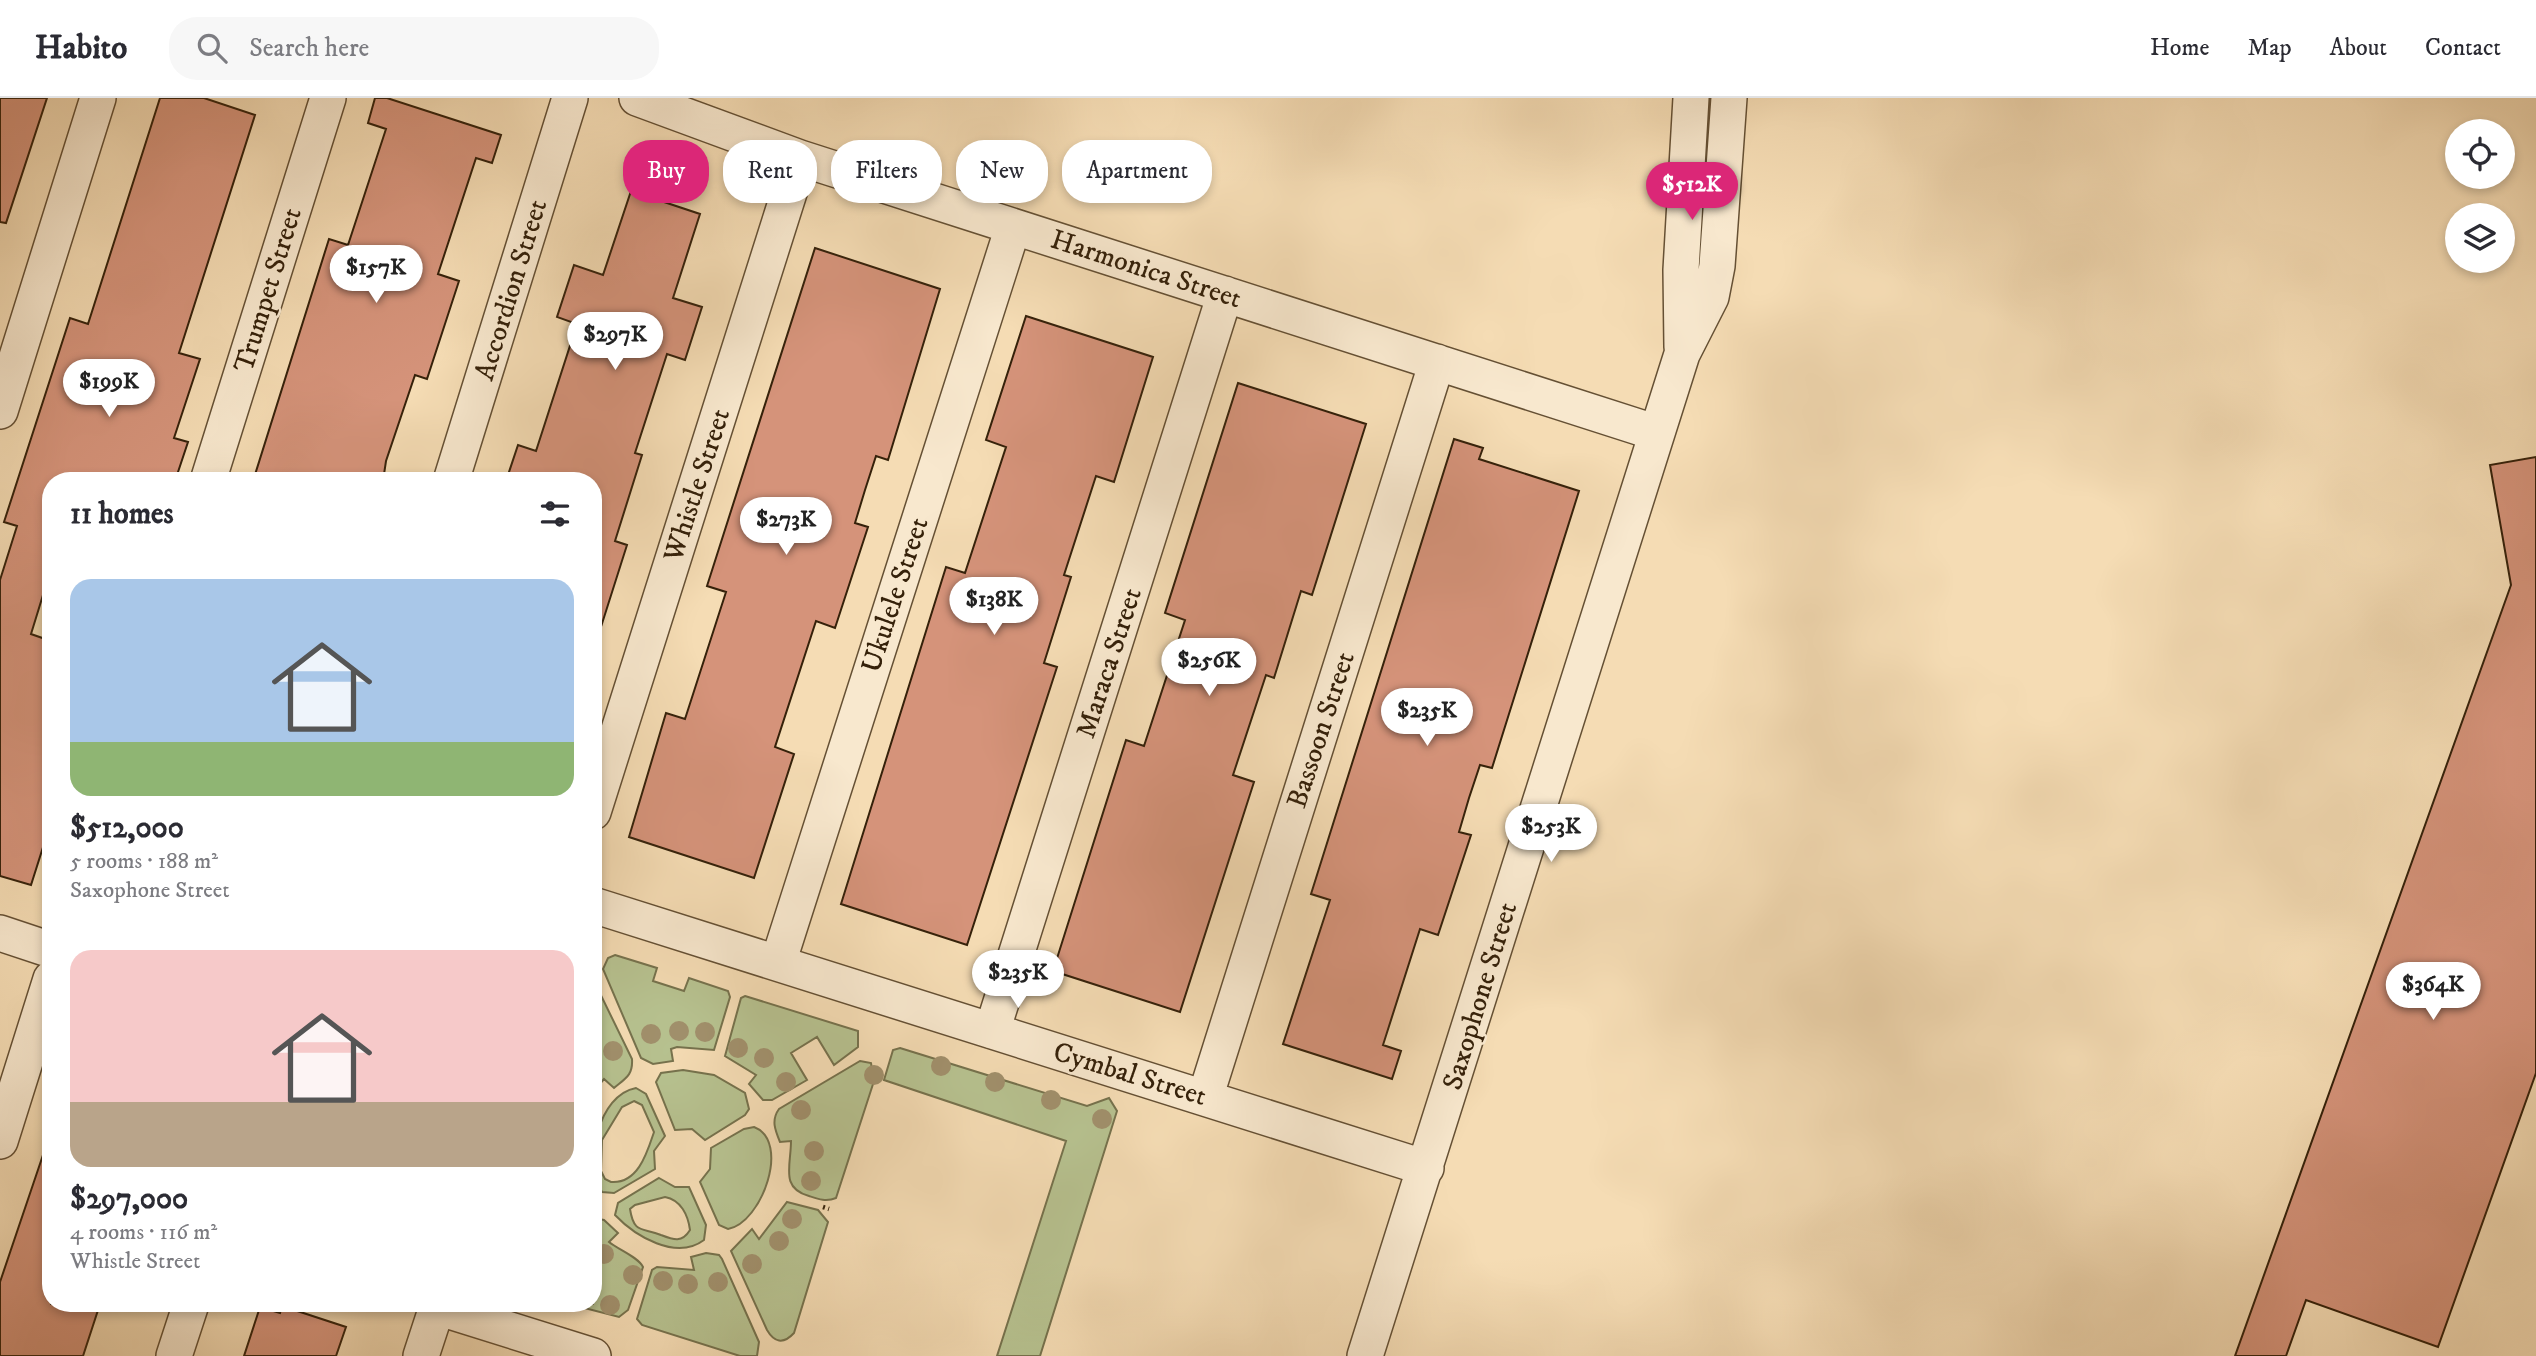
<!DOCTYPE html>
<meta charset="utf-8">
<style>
body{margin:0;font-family:"IM FELL DW Pica",serif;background:#f7f7f7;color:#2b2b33;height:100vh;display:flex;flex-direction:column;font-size:26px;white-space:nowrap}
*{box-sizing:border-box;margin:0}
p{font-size:23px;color:#7c7c81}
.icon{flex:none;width:38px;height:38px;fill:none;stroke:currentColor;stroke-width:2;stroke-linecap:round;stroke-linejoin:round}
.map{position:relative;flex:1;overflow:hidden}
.drawer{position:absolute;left:42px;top:374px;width:560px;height:840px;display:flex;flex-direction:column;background:#fff;border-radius:28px;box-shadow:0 4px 10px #0003}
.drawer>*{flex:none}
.hud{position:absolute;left:623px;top:42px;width:665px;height:63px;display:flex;gap:14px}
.buttons{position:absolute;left:2445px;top:21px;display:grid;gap:14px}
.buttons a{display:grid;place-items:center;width:70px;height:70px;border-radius:50%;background:#fff;box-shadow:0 4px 10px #0003;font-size:35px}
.price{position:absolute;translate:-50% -60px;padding:0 16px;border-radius:24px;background:#fff;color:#222;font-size:23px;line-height:46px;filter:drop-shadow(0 2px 4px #0008)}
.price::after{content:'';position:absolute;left:50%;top:42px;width:21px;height:16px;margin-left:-10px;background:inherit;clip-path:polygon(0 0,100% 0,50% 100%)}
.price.active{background:#db2777;color:#fff}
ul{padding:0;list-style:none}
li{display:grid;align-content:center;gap:14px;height:371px;padding:0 28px}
li span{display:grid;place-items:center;height:217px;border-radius:21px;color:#555}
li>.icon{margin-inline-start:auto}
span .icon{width:126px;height:126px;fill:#fffc;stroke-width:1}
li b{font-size:30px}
h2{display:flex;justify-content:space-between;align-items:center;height:84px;padding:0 28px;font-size:30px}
.tag{padding:0 24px;border-radius:28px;background:#fff;box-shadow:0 4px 10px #0003;font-size:24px;line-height:63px}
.tag.active{background:#db2777;color:#fff}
header{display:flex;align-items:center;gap:42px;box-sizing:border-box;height:98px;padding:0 35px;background:#fff;border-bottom:2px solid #e1e1e2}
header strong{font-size:33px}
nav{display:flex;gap:38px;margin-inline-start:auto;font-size:24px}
.search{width:490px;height:63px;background:#f7f7f7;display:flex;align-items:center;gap:18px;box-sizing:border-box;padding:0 24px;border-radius:28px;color:#7c7c81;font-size:26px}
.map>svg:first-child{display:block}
</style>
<header>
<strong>Habito</strong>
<div class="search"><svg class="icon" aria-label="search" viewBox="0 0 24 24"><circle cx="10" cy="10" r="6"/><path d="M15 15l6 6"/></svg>Search here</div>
<nav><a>Home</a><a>Map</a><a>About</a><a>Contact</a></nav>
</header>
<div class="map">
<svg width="2536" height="1258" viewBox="0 0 2536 1258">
<rect width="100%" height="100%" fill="#f5dcb4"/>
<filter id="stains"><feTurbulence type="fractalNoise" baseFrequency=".00286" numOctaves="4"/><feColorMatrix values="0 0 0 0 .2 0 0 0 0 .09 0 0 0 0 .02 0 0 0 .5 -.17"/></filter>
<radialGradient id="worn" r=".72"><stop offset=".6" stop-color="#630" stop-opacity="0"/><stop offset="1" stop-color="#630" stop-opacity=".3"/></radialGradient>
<path fill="#b7c290" stroke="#76724d" stroke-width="2" fill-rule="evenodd" d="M615,857L657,870L653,883L684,893L689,880L728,893L730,899L714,952L677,949L671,951L673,963L653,966L641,960L603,871L608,860Z
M593,881L632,961C633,977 626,980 614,990L604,981L593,994Z
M745,898L858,933V949L834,967L817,939L791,955L807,982L772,1002H763L749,986L756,977L725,958L741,900Z
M900,950L1087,1008L1109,1000L1117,1013L1040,1258H997L1066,1043L884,982L893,952Z
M860,963L871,965L874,983L836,1100C826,1104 818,1101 809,1098C780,1090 791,1068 791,1043L780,1044C775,1032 771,1022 779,1011Z
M683,972L714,977L745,995L749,1011L745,1017L705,1042L692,1031L675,1032L656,984L661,975Z
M636,990L646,996L665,1038L654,1053L655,1071L614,1095L602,1094C584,1064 598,997 636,990ZM634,1003L642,1007L654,1034C647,1055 638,1086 611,1084L605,1081L601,1073L602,1042L622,1009Z
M754,1029C791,1043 762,1125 728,1131L719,1127L700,1084L710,1071L711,1050L744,1031Z
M659,1080L675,1089H689L706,1127L704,1142C676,1163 635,1138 615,1117L618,1105ZM665,1099C681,1102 688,1117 690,1132C682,1145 674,1142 661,1137C643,1129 634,1137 630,1111L635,1107Z
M787,1104L818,1112L828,1124L794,1235C783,1247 774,1244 767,1232L731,1153L752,1131L759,1141Z
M593,1120L604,1122L618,1135L609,1144C619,1152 638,1159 643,1169L628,1212L619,1219L569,1206H593Z
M706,1155L719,1157L722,1161L759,1244L757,1258H740L642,1227L637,1221L652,1172L657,1169L694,1172L691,1159Z"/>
<path fill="#d5937a" stroke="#35210a" stroke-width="2" d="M0,0H47L6,125L0,124Z
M160,0H204L255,17L179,255L200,261L174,340L188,344L175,383H51V471L31,536L51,543V724L31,787L0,778V482L17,428L4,424L70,220L88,226Z
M375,0H387L501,37L492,65L476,60L438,176L459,183L427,281L415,277L386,363L383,383H253L329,141L348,147L386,31L368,25Z
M631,93L700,116L673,200L702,209L685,262L667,256L635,355L642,357L615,443L627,447L600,532L593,531V383H506L518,347L536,353L577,226L557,219L574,167L603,177Z
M815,150L940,191L888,362L876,358L865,392L855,425L868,429L835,530L816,523L775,649L794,656L754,780L629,739L666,615L685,621L726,494L707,488Z
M1026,218L1153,259L1114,384L1096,378L1064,477L1071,479L1044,565L1057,569L967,847L841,806L946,469L965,475L1006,349L986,342Z
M1238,285L1366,326L1312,497L1301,493L1274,580L1266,577L1233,677L1254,684L1180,914L1053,873L1126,642L1144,648L1185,522L1165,515Z
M1454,341L1483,350L1479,361L1579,393L1492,670L1480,667L1469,700L1459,734L1471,737L1438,837L1420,831L1383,947L1401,953L1392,981L1283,946L1330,802L1311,796Z
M2536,359V975L2438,1249L2306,1202L2286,1258H2235L2511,487L2490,367Z
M44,1054L51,1055V1206H100L83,1258H0V1184Z
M282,1208L346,1229L336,1258H244L260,1209L280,1215Z"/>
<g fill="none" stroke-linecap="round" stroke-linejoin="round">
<defs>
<path id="street" d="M637,0L800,60L1657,335
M1682,249L1681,172L1691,0
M0,313L98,0
M208,383L328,0
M451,383L570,0
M593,714L800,60
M593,807L1426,1070
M0,835L51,852
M778,865L1013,129
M992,933L1225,196
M1205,1000L1437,264
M0,1043L51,881
M437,1209L593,1258
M174,1258L191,1206
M421,1258L438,1206
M1365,1258L1682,256L1711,199L1717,168L1729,0"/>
</defs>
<use href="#street" stroke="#655034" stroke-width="38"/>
<path stroke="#35210a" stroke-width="4.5" stroke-dasharray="2 3.5" stroke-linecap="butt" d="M823,1109L829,1111"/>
<use href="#street" stroke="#f8e8ce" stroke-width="35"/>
</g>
<g fill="#a1906c">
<circle cx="679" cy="933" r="10"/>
<circle cx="705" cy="934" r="10"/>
<circle cx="651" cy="936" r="10"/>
<circle cx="738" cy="950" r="10"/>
<circle cx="613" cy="953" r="10"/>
<circle cx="764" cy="960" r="10"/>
<circle cx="941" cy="968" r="10"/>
<circle cx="874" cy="977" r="10"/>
<circle cx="786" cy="984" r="10"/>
<circle cx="995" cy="984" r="10"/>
<circle cx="1051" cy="1002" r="10"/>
<circle cx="801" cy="1012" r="10"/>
<circle cx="1102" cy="1021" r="10"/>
<circle cx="814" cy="1053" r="10"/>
<circle cx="811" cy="1083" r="10"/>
<circle cx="792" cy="1121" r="10"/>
<circle cx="779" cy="1143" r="10"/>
<circle cx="604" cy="1156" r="10"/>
<circle cx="752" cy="1166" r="10"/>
<circle cx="633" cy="1177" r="10"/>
<circle cx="663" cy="1183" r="10"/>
<circle cx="718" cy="1184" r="10"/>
<circle cx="688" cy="1186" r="10"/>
<circle cx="610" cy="1207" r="10"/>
</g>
<g text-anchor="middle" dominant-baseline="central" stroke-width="5" stroke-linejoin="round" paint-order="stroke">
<g font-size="28" fill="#35210a" stroke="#f8e8ce">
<text transform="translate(1146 171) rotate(18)">Harmonica Street</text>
<text transform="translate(268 192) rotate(-73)">Trumpet Street</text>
<text transform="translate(511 192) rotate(-73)">Accordion Street</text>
<text transform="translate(697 387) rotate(-72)">Whistle Street</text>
<text transform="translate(895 497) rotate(-72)">Ukulele Street</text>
<text transform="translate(1109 565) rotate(-72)">Maraca Street</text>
<text transform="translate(1321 632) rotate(-72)">Bassoon Street</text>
<text transform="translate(1480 898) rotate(-73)">Saxophone Street</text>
<text transform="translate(1130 976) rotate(17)">Cymbal Street</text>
</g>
</g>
<rect width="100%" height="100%" filter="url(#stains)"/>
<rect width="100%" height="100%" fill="url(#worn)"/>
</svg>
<div class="buttons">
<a><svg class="icon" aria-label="locate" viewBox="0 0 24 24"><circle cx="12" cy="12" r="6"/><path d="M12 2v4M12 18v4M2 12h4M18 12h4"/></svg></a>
<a><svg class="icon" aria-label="layers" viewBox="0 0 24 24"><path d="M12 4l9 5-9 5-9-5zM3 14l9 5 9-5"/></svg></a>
</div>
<b class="price active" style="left:1692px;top:124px">$512K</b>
<b class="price" style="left:376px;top:207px">$157K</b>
<b class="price" style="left:615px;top:274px">$297K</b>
<b class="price" style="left:109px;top:321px">$199K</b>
<b class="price" style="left:786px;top:459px">$273K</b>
<b class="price" style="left:994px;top:539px">$138K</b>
<b class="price" style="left:1209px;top:600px">$256K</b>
<b class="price" style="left:1427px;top:650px">$235K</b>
<b class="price" style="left:1551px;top:766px">$253K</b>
<b class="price" style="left:1018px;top:912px">$235K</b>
<b class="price" style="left:2433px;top:924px">$364K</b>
<div class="hud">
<a class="tag active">Buy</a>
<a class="tag">Rent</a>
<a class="tag">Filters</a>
<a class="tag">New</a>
<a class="tag">Apartment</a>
</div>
<section class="drawer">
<h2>11 homes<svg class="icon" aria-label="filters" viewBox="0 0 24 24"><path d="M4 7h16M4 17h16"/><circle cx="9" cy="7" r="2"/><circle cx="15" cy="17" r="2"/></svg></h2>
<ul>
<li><span style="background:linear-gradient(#a9c7e8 75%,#8fb573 0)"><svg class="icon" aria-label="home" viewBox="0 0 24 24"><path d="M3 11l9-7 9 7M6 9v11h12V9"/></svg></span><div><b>$512,000</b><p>5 rooms · 188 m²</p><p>Saxophone Street</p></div></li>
<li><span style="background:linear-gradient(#f6c9c9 70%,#b9a48a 0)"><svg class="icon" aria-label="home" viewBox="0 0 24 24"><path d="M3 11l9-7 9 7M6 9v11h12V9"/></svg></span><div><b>$297,000</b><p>4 rooms · 116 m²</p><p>Whistle Street</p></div></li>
</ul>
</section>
</div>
